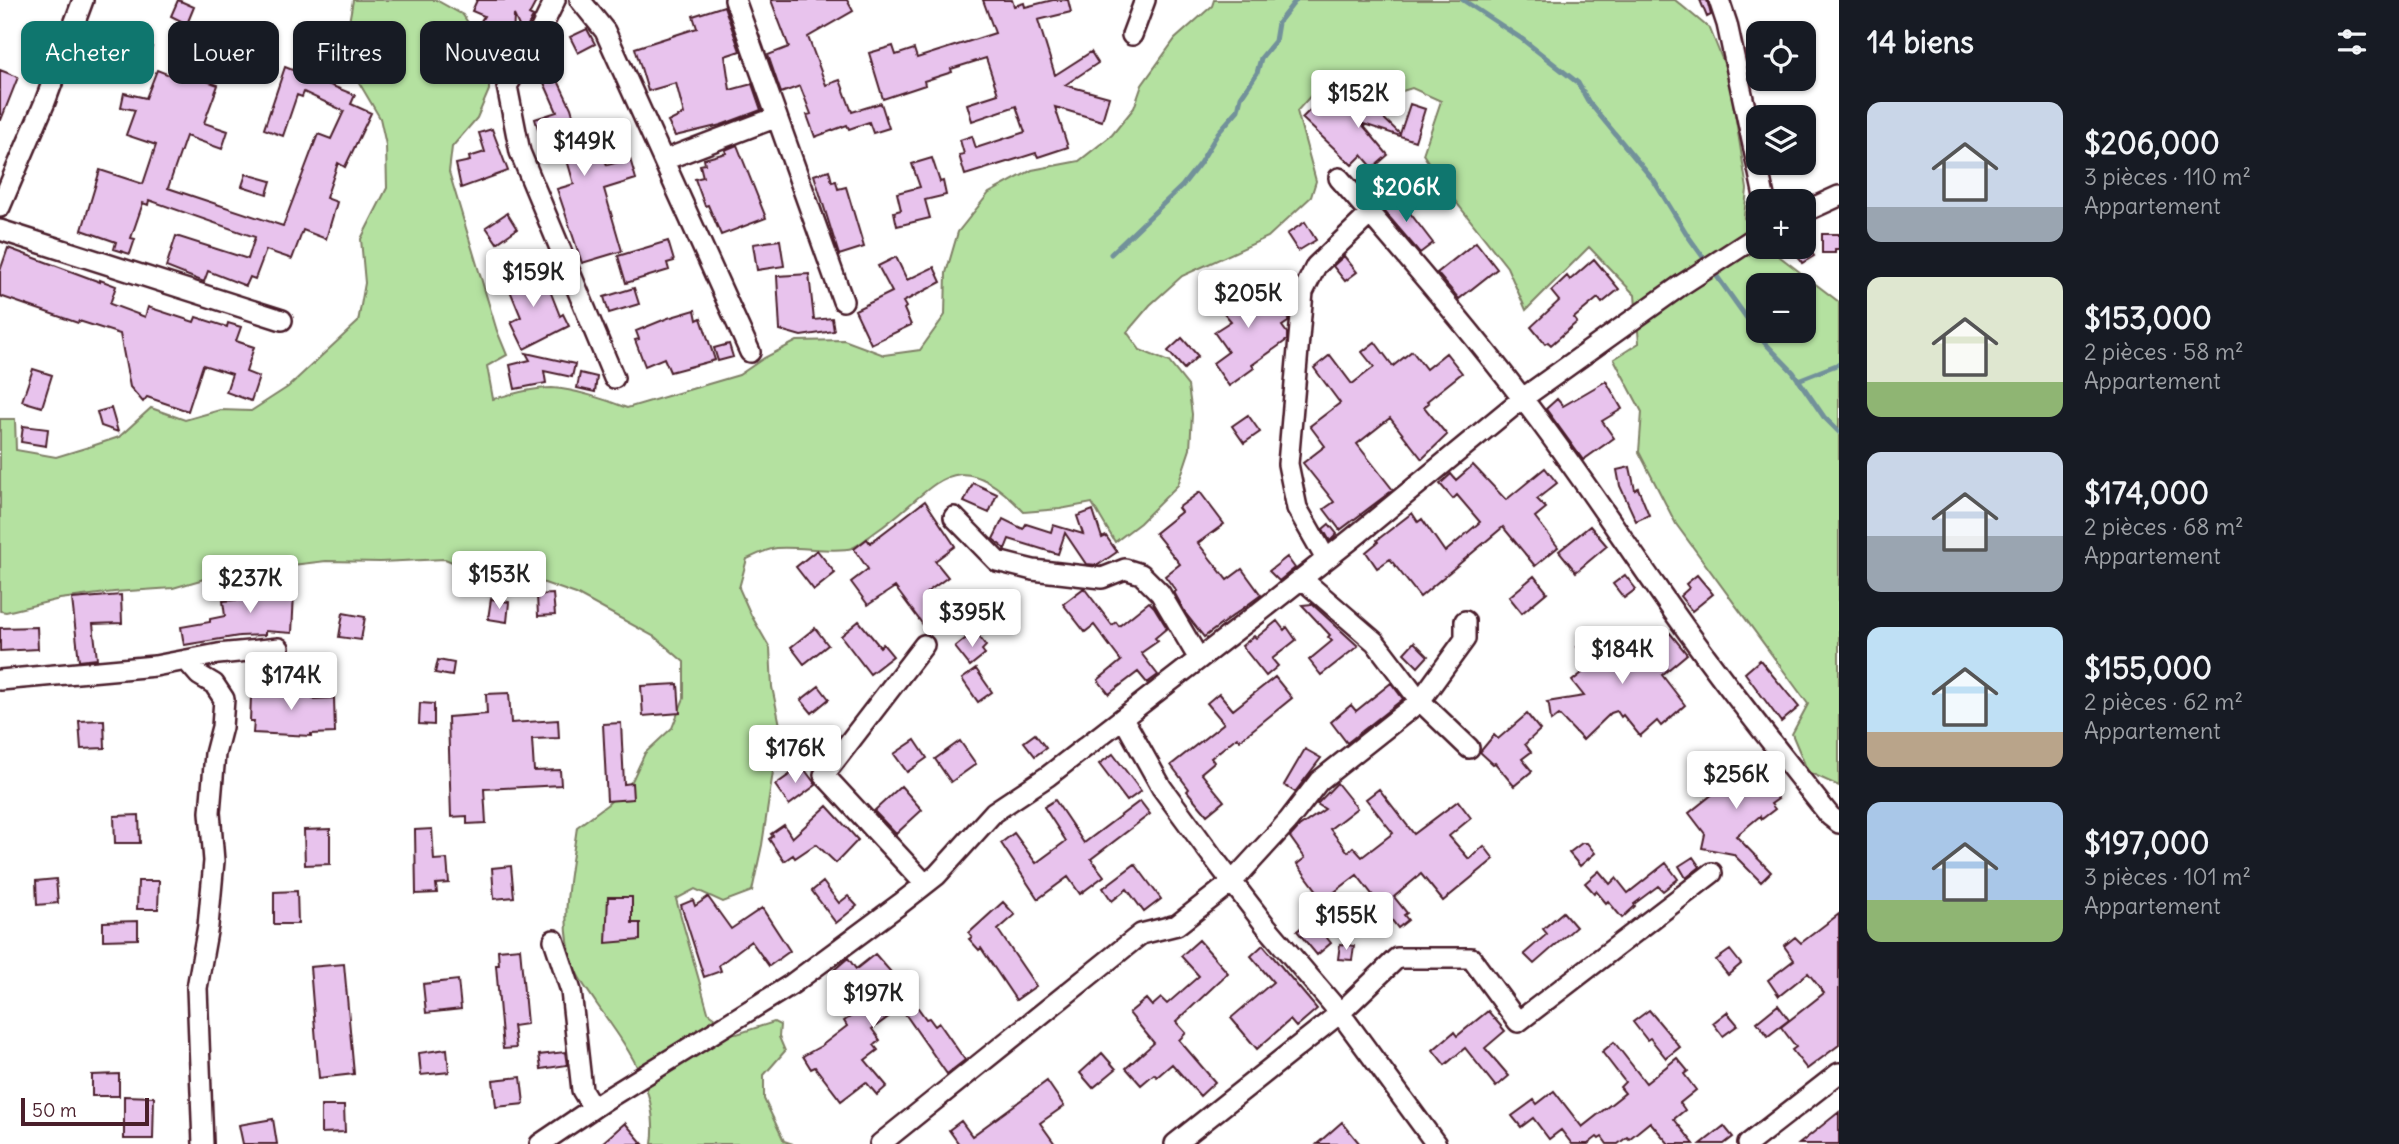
<!DOCTYPE html>
<html lang="fr">
<meta charset="utf-8">
<style>
body{margin:0;font-family:Delius,sans-serif;background:#20242c;color:#f1f3f6;height:100vh;display:flex;flex-direction:column;font-size:26px;white-space:nowrap}
*{box-sizing:border-box;margin:0}
p{font-size:23px;color:#9ea1a6}
.icon{flex:none;width:38px;height:38px;fill:none;stroke:currentColor;stroke-width:2;stroke-linecap:round;stroke-linejoin:round}
.map{position:relative;flex:1;overflow:hidden}
.sheet{display:flex;flex-direction:column;background:#171b24;width:560px}
.sheet>*{flex:none}
.guide{position:absolute;left:21px;top:21px;width:665px;height:63px;display:flex;gap:14px}
.buttons{position:absolute;left:1746px;top:21px;display:grid;gap:14px}
.buttons a{display:grid;place-items:center;width:70px;height:70px;border-radius:14px;background:#171b24;box-shadow:0 2px 5px #0004;font-size:35px}
.scale{position:absolute;left:21px;bottom:18px;width:128px;box-sizing:border-box;padding-left:7px;border:4px solid #4a1f2b;border-top:0;font-size:19px;line-height:24px;white-space:nowrap;color:#4a1f2b;-webkit-text-stroke:5px #fff;paint-order:stroke}
.price{position:absolute;translate:-50% -60px;padding:0 16px;border-radius:7px;background:#fff;color:#222;font-size:23px;line-height:46px;filter:drop-shadow(0 2px 4px #0008)}
.price::after{content:'';position:absolute;left:50%;top:42px;width:21px;height:16px;margin-left:-10px;background:inherit;clip-path:polygon(0 0,100% 0,50% 100%)}
.price.current{background:#0f766e;color:#fff}
ul{padding:0;list-style:none}
li{display:flex;align-items:center;gap:21px;height:175px;padding:0 28px}
li span{display:grid;place-items:center;flex:none;width:196px;height:140px;border-radius:14px;color:#555}
li>.icon{margin-inline-start:auto}
span .icon{width:84px;height:84px;fill:#fffc;stroke-width:1}
li b{font-size:30px}
h2{display:flex;justify-content:space-between;align-items:center;height:84px;padding:0 28px;font-size:30px}
.pill{padding:0 24px;border-radius:14px;background:#171b24;box-shadow:0 2px 5px #0004;font-size:24px;line-height:63px}
.pill.current{background:#0f766e;color:#fff}
main{display:flex;flex:1;min-height:0}
.map>svg:first-child{display:block}
</style>
<main>
<div class="map">
<svg width="1839" height="1144" viewBox="0 0 1839 1144">
<rect width="100%" height="100%" fill="#fff"/>
<filter id="ink" filterUnits="userSpaceOnUse"><feTurbulence type="fractalNoise" baseFrequency=".0143" numOctaves="2"/><feDisplacementMap in="SourceGraphic" scale="14" xChannelSelector="R" yChannelSelector="G"/><feConvolveMatrix kernelMatrix="1 2 1 2 8 2 1 2 1" color-interpolation-filters="sRGB"/></filter>
<g filter="url(#ink)">
<path fill="#b4e1a0" stroke="#7f8066" stroke-width="2" fill-rule="evenodd" d="M353,0H436L463,15L489,55V90L477,118L452,147L449,172L497,331L507,355L487,366L493,399C512,394 532,388 552,388C574,389 607,400 627,408L739,375L764,358L797,341L844,340L884,355L920,350L945,315L946,273L958,232L989,193L1032,170L1079,161L1112,135L1134,108L1142,85L1175,39L1212,6L1214,0H1675L1710,29L1729,76L1747,189L1744,218L1759,237V247H1767L1839,302V786L1808,772L1792,734L1808,704L1676,524L1639,452L1642,412L1614,359L1639,343L1635,295L1589,247L1526,310L1507,267L1445,188L1423,154L1441,101L1412,88L1393,94L1322,83L1297,111L1316,181L1311,197L1268,237L1182,276L1150,305L1127,332L1140,350L1169,362L1188,386L1192,414L1190,449L1178,485L1140,523L1115,542L1092,503L1060,509L1024,512C952,436 936,491 874,533C868,537 860,545 852,548C838,553 796,546 777,548C767,549 756,555 747,559L739,588L751,615L770,648L772,687L780,725L762,845L752,891L723,902L695,889L676,899L708,1012L737,1034L774,1022L780,1025L779,1037L785,1051L764,1075V1099L784,1141L793,1144H652C660,1089 626,1046 596,1003C589,992 578,979 574,966C558,921 571,873 577,827L608,804L632,781L645,753L672,728L684,698V662L655,637L576,594L536,580H496L445,559L380,562L326,561L276,567L221,574L173,588L114,592L60,599L6,612L0,611V419H15L16,450L56,457L92,446L119,437L151,408L185,420L220,410L251,411L288,387L358,322L365,283L361,239L387,188L386,145L380,118L351,69L346,39ZM1759,285H1804V331H1759Z"/>
<g fill="none" stroke-linecap="round" stroke-linejoin="round">
<path stroke="#72919a" stroke-width="5" d="M1463,0L1522,39L1578,83L1588,101L1654,181L1688,236L1764,342L1793,372L1824,417L1839,432
M1111,254L1182,186L1200,163L1218,133L1238,110L1241,97L1257,73L1261,58L1275,41L1278,23L1296,0
M1798,380L1839,364"/>
</g>
<path fill="#e8c3ed" stroke="#4a1f2b" stroke-width="2" d="M178,0L194,7L187,24L171,16Z
M477,0H537L529,15L533,17L523,35L514,15L513,39L481,21L484,16L472,11Z
M771,0H847L853,11L808,37L826,85L840,80L852,112L881,103L889,128L873,133L869,122L849,129L847,125L815,137L807,115L811,114L800,86L781,93L768,55L789,47Z
M983,0H1012L1014,6L1024,3L1025,7L1053,0H1068L1071,12L1038,20L1055,75L1091,52L1098,63L1065,85L1109,97L1102,121L1055,107L1068,147L1038,157L1036,153L965,175L959,155L964,154L960,140L972,136L976,148L1025,132L1016,106L972,121L967,104L998,94L986,58L951,69L952,72L924,81L925,85L883,99L869,53L893,46L896,55L914,49L917,58L995,33Z
M1700,0H1707L1711,15L1707,17Z
M724,6L740,51L725,56L730,90L752,84L761,110L721,125L675,136L668,122L684,114L676,83L648,91L635,48L697,28L693,16Z
M587,29L595,44L578,53L570,37Z
M118,35L152,47L144,69L110,57Z
M285,67L355,95L351,104L371,113L345,167L338,163L326,198L337,202L326,239L303,230L292,259L266,250L255,279L250,277L246,286L208,271L204,282L166,267L176,236L248,259L255,237L149,200L148,205L143,203L131,238L135,239L130,254L114,249L116,242L82,230L100,170L143,184L156,145L126,135L135,110L121,107L124,93L146,98L157,70L172,76L174,69L218,85L204,123L228,131L222,149L186,136L168,188L283,226L318,134L331,139L344,111L304,92L302,97L297,95L283,136L264,129Z
M538,69L553,70L571,108L579,135L582,134V136L594,131L607,165L630,159L636,179L604,189L622,251L582,263L557,189L574,184L560,136L542,142L535,119L557,112Z
M0,70L18,77L1,120H0Z
M1332,95L1360,123L1373,108L1400,134L1410,104L1425,109L1415,141L1361,123L1388,155L1373,168L1362,155L1352,165L1302,118L1315,105L1319,109Z
M492,129L508,171L461,188L456,164L470,161L469,157L485,152L479,133Z
M737,145L766,218L721,235L708,205L705,206L695,179L703,177L700,165L705,164L704,159L726,153L725,150Z
M932,158L940,182L943,181L946,195L925,200L930,218L897,226L894,212L901,210L897,193L920,187L912,164Z
M829,170L832,182L836,181L838,189L846,187L864,247L839,255L814,175Z
M246,174L271,181L267,194L242,186Z
M1389,196L1396,204L1400,200L1433,243L1420,253L1379,205Z
M507,213L517,229L497,243L486,227Z
M1305,222L1316,240L1298,251L1287,234Z
M1822,234H1839V249H1835V253H1822Z
M780,240L784,266L757,270L753,244Z
M668,241L674,261L667,263L669,270L626,283L618,256Z
M1476,242L1497,269L1459,299L1437,273Z
M1793,247H1808L1814,256L1802,263Z
M8,248L100,282V280L116,286L110,304L145,317L148,307L194,322L196,317L227,327L228,323L241,327L236,341L254,347L246,372L259,377L251,401L226,392L232,374L203,365L188,411L147,397L143,402L130,387L120,334L79,321L78,323L0,296V271Z
M1344,256L1357,272L1345,281L1333,266Z
M500,257L525,287L545,278L560,316L563,314L569,326L524,349L511,322L521,317L497,259Z
M896,257L907,280L934,267L941,282L903,302L906,307L904,309L911,325L871,344L855,310L892,292L878,266Z
M1594,259L1619,289L1602,303L1598,298L1574,318L1577,322L1551,345L1548,342L1545,344L1531,327L1559,301L1551,291L1567,276L1570,280Z
M809,274L814,320L832,318L834,331L801,336L780,330L777,276Z
M1239,278L1250,291L1252,289L1267,308L1282,297L1289,308L1288,322L1282,326L1287,333V340L1252,365L1254,368L1229,386L1213,363L1228,352L1214,332L1231,321L1214,301Z
M634,288L639,304L609,313L604,297Z
M695,310L697,320L701,318L715,360L670,372L664,358L645,366L635,340L639,339L636,331L668,318Z
M1182,338L1198,356L1184,369L1168,351Z
M1375,342L1393,366L1412,351L1426,369L1446,353L1462,373L1427,401L1429,403L1424,407L1447,435L1422,459L1390,418L1357,444L1393,490L1340,530L1324,509L1334,502L1303,463L1325,446L1310,426L1340,403L1314,368L1330,355L1352,384L1374,367L1362,352Z
M729,344L733,357L718,361L714,348Z
M526,353L575,364L572,377L544,371L546,383L515,389L510,365L530,360Z
M33,369L52,375L42,407L22,401Z
M580,373L597,377L595,392L577,388Z
M1606,381L1622,409L1602,421L1614,438L1583,460L1546,409L1557,399L1563,406Z
M111,408L118,432L101,426L97,412Z
M1248,415L1260,432L1244,443L1232,426Z
M23,426L48,429L46,446L21,442Z
M1473,465L1506,500L1545,468L1557,483L1537,499L1546,508L1535,517L1558,547L1535,566L1503,527L1420,597L1390,559L1377,568L1366,552L1378,542L1377,540L1412,513L1418,522L1422,519L1445,552L1480,522L1457,495L1453,499L1440,484L1451,474L1456,480Z
M1630,467L1635,490L1638,488L1649,515L1636,521L1620,486L1617,470Z
M973,483L997,494L989,513L964,502Z
M1200,492L1224,524L1198,543L1227,580L1242,569L1261,595L1204,637L1186,614L1174,592L1176,591L1165,576L1180,564L1155,533L1181,512L1178,508Z
M925,501L955,546L935,561L948,577L926,593L941,614L924,626L895,587L868,605L851,582L868,569L854,549L867,539L870,543Z
M1093,510L1102,538L1106,536L1117,552L1098,565L1086,564L1065,533L1058,554L1009,539L1005,549L993,539L1003,519L1023,529L1026,524L1051,532L1053,525L1083,534L1077,516Z
M1329,524L1337,534L1330,541L1323,529Z
M1590,526L1607,546L1576,572L1559,551Z
M817,550L835,573L814,590L796,567Z
M1287,557L1295,568L1279,581L1269,571Z
M269,574H295L292,633L265,631V635L239,636L184,645L181,627L210,622V619L225,616L223,601L269,597Z
M1625,575L1636,589L1624,598L1613,584Z
M1697,575L1713,594L1692,611L1680,596L1689,588L1686,584Z
M1534,576L1547,592L1522,613L1509,597Z
M1084,588L1112,625L1116,622L1119,626L1149,602L1154,607L1167,628L1155,638L1158,641L1141,653L1158,675L1147,683L1138,672L1109,694L1098,680L1121,661L1094,625L1085,632L1063,604Z
M553,594L555,615L538,616L537,595Z
M121,595L122,623L93,624L97,659L79,661L72,599Z
M491,599L509,602L507,622L488,619Z
M1312,604L1358,646L1321,675L1309,660L1332,641L1328,637L1330,635L1302,605Z
M343,613L365,617L361,640L339,637Z
M859,621L880,647L883,644L893,656L870,674L841,636Z
M1277,621L1284,630L1287,627L1296,640L1272,659L1278,666L1266,676L1242,646L1254,636L1256,638Z
M37,627L38,649L0,651V628Z
M815,628L828,645L804,664L791,647Z
M975,631L986,646L982,650L985,654L970,666L955,647Z
M1618,631L1639,658L1670,633L1687,654L1662,675L1685,705L1661,726L1657,721L1640,736L1623,715L1621,717L1617,711L1611,713L1583,740L1559,715L1551,721L1549,705L1547,702L1584,696L1572,681L1591,666L1577,647L1597,632L1604,641Z
M1414,642L1428,656L1418,667L1404,653Z
M438,660L454,663L452,676L435,673Z
M1760,660L1799,707L1781,722L1745,673Z
M976,669L992,692L978,702L962,679Z
M1275,677L1292,698L1240,740L1237,737L1211,758L1214,762L1201,773L1224,801L1207,815L1187,791L1189,789L1171,765L1224,723L1207,703L1219,693L1233,710Z
M1391,683L1403,699L1347,743L1331,722L1351,705L1356,711Z
M678,684L680,713L643,716L641,686Z
M255,686L312,688L313,699L334,698L335,733L311,734V736L253,733L254,721H250L251,697H255Z
M819,686L829,699L812,713L801,700Z
M509,693L511,723L558,720L559,738L532,739L534,771L560,770L561,785L484,789L486,823L467,824V816L451,817L448,717L487,714L486,694Z
M420,703L434,704V725L419,724Z
M1527,714L1540,730L1525,744L1531,752L1522,759L1532,771L1514,786L1495,763L1493,764L1480,752L1494,735L1498,739Z
M104,720L105,748L81,749L79,721Z
M621,723L624,784L632,783L633,799L607,801L603,724Z
M1035,734L1046,748L1035,756L1024,742Z
M915,740L927,758L907,772L894,754Z
M960,741L976,764L951,782L935,759Z
M1305,749L1321,758L1295,792L1284,785Z
M1113,754L1141,791L1127,801L1099,764Z
M1767,756L1775,767L1761,779L1778,799L1771,804L1775,809L1762,819L1760,816L1736,836L1771,872L1761,882L1733,854L1702,848L1705,834L1689,813L1714,793L1708,786L1722,776L1718,771L1736,757L1747,772Z
M802,766L816,785L789,805L775,785Z
M1337,783L1357,808L1330,829L1348,852L1353,847L1362,857L1393,833L1366,799L1379,789L1414,834L1458,801L1471,818L1449,836L1469,859L1484,846L1494,859L1443,901L1421,874L1394,897L1407,913L1404,915L1408,920L1398,928L1357,875L1324,900L1297,864L1305,858L1290,837L1299,827L1325,809L1317,804Z
M901,786L922,810L896,834L874,811Z
M1055,800L1084,843L1140,801L1150,814L1091,859L1104,876L1080,894L1068,877L1038,899L1001,843L1014,833L1036,863L1066,841L1044,807Z
M827,806L858,840L836,863L816,844L795,858L793,855L784,861L769,839L773,836L771,834L784,825L792,838Z
M139,815L140,843H115L114,816Z
M330,829V864L305,865L304,830Z
M432,829L434,860L447,859L449,883L436,884L437,893L416,894L415,830Z
M1582,843H1587L1595,853L1580,866L1569,853Z
M1693,857L1700,867L1686,878L1679,866Z
M1666,863L1678,879L1663,891L1658,886L1634,904L1635,906L1622,918L1608,901L1606,903L1596,891L1594,893L1585,883L1599,871L1610,884L1616,878L1628,893Z
M1135,864L1161,899L1144,912L1127,889L1112,901L1103,888Z
M511,866L514,897L494,899L492,868Z
M56,879L58,903L37,905L36,881Z
M138,881H159L158,909H137Z
M823,882L839,903L848,896L857,906L836,923L812,891Z
M297,891L298,924H274V892Z
M608,897H632V923H640V940L606,943Z
M708,897L731,929L762,908L790,951L769,966L751,941L719,965L721,971L704,977L681,905L693,900L695,906Z
M1003,902L1015,915L998,930L1036,986L1016,1000L981,948L979,950L969,939L972,937L969,933Z
M1563,912L1576,927L1534,964L1524,954L1547,934L1543,929Z
M1839,914V1045L1807,1069L1792,1050L1796,1047L1781,1027L1824,993L1808,973L1779,996L1768,980L1794,960L1784,946L1795,937L1801,943Z
M1312,919L1331,943L1317,955L1297,931Z
M138,921V939L103,940V922Z
M1199,940L1228,973L1176,1022L1186,1033L1179,1040L1215,1082L1200,1096L1172,1064L1157,1077L1154,1074L1141,1085L1126,1068L1154,1043L1129,1013L1146,999L1152,1006L1161,998L1167,1004L1199,976L1181,956Z
M1340,944L1354,946L1352,960L1338,959Z
M1263,945L1317,1009L1296,1027L1290,1020L1257,1049L1231,1018L1273,982L1251,956Z
M520,948L527,1024L513,1026L516,1048L503,1049L496,965H499L498,950Z
M1730,950L1741,964L1728,975L1716,960Z
M875,954L898,980L926,1019L929,1018L935,1026L939,1023L965,1060L947,1074L901,1008L872,1029L880,1040L874,1045L878,1050L865,1060L887,1086L877,1095L866,1082L841,1101L815,1067L811,1069L803,1056L821,1046L847,1026L844,1021L855,1014L850,1007L859,1002L834,970L848,958L856,969Z
M344,964L354,1074L319,1078L310,967Z
M458,980L461,1009L426,1013L423,984Z
M1778,1005L1789,1020L1768,1036L1757,1022Z
M1649,1010L1680,1047L1666,1058L1650,1038L1647,1040L1633,1022Z
M1488,1011L1505,1031L1485,1048L1509,1076L1496,1087L1465,1048L1445,1065L1433,1050L1454,1032L1457,1036Z
M1727,1012L1738,1025L1723,1036L1713,1023Z
M1614,1042L1646,1083L1677,1058L1688,1071L1684,1074L1696,1090L1680,1103L1685,1110L1674,1119L1694,1144H1669L1650,1122L1629,1139L1627,1137L1618,1144H1607L1602,1137L1599,1139L1597,1137L1588,1144H1572L1561,1130L1549,1139L1533,1118L1521,1127L1512,1116L1534,1100L1537,1104L1554,1091L1582,1127L1625,1093L1620,1087L1625,1082L1602,1052Z
M447,1049L449,1072L421,1075L419,1053Z
M565,1052L567,1065L541,1069L539,1055Z
M1102,1053L1116,1069L1093,1088L1080,1073Z
M119,1074V1096H92V1075Z
M521,1077L524,1104L496,1107L493,1080Z
M1047,1081L1064,1106L1040,1123L1055,1144H959L949,1130L961,1121L972,1136Z
M124,1096L154,1097L153,1139H124Z
M321,1106H344L345,1132L321,1133Z
M1839,1112V1144H1799Z
M273,1119L277,1144H243L239,1125Z
M1342,1122L1360,1144H1317Z
M625,1123L643,1144H601Z
M1724,1126L1733,1137L1724,1144H1701Z"/>
<g fill="none" stroke-linecap="round" stroke-linejoin="round">
<defs>
<path id="street" d="M555,0L539,33L507,86L520,152L614,378
M580,0L605,31L750,352
M735,0L843,301
M1719,0L1727,24L1765,201
M1132,35L1145,0
M664,160L777,117
M1339,178C1402,250 1464,322 1522,398C1570,459 1612,524 1657,588C1711,667 1771,742 1830,816L1839,823
M0,207L45,102L83,0
M1804,212L1839,196
M0,230L282,320
M954,517L997,561L1033,570L1102,578L1125,569L1141,574L1160,593L1199,659
M1326,559L1297,508L1288,464L1303,292L1316,266L1370,214
M1302,579L1375,642L1420,701L1469,748
M924,645L824,775L925,884
M186,660L199,675L214,684L224,699L222,727L215,754L210,812L214,861L208,926L197,988L203,1144
M0,680L155,666L218,654L279,648
M1123,718L1162,788L1212,856L1266,926L1340,1013L1436,1144
M554,940L571,991L582,1090L593,1108
M540,1144L605,1100L792,984L900,904L937,875L994,812L1048,776L1257,614L1353,538L1523,398L1680,286L1759,235
M880,1144L1141,934L1177,925L1232,882L1288,821L1319,781L1420,701L1465,639V621
M1175,1144L1340,1013L1397,958H1471L1518,1022L1712,873
M1748,1144L1839,1073"/>
</defs>
<use href="#street" stroke="#4a1f2b" stroke-width="24"/>
<use href="#street" stroke="#fff" stroke-width="19"/>
</g>
</g>
</svg>
<div class="buttons">
<a><svg class="icon" aria-label="locate" viewBox="0 0 24 24"><circle cx="12" cy="12" r="6"/><path d="M12 2v4M12 18v4M2 12h4M18 12h4"/></svg></a>
<a><svg class="icon" aria-label="layers" viewBox="0 0 24 24"><path d="M12 4l9 5-9 5-9-5zM3 14l9 5 9-5"/></svg></a>
<a>+</a>
<a>−</a>
</div>
<div class="scale">50 m</div>
<b class="price" style="left:1358px;top:130px">$152K</b>
<b class="price" style="left:584px;top:178px">$149K</b>
<b class="price current" style="left:1406px;top:224px">$206K</b>
<b class="price" style="left:533px;top:309px">$159K</b>
<b class="price" style="left:1248px;top:330px">$205K</b>
<b class="price" style="left:499px;top:611px">$153K</b>
<b class="price" style="left:250px;top:615px">$237K</b>
<b class="price" style="left:972px;top:649px">$395K</b>
<b class="price" style="left:1622px;top:686px">$184K</b>
<b class="price" style="left:291px;top:712px">$174K</b>
<b class="price" style="left:795px;top:785px">$176K</b>
<b class="price" style="left:1736px;top:811px">$256K</b>
<b class="price" style="left:1346px;top:952px">$155K</b>
<b class="price" style="left:873px;top:1030px">$197K</b>
<div class="guide">
<a class="pill current">Acheter</a>
<a class="pill">Louer</a>
<a class="pill">Filtres</a>
<a class="pill">Nouveau</a>
</div>
</div>
<section class="sheet">
<h2>14 biens<svg class="icon" aria-label="filters" viewBox="0 0 24 24"><path d="M4 7h16M4 17h16"/><circle cx="9" cy="7" r="2"/><circle cx="15" cy="17" r="2"/></svg></h2>
<ul>
<li><span style="background:linear-gradient(#c9d6e8 75%,#9aa5b1 0)"><svg class="icon" aria-label="home" viewBox="0 0 24 24"><path d="M3 11l9-7 9 7M6 9v11h12V9"/></svg></span><div><b>$206,000</b><p>3 pièces · 110 m²</p><p>Appartement</p></div></li>
<li><span style="background:linear-gradient(#dfe7d0 75%,#8fb573 0)"><svg class="icon" aria-label="home" viewBox="0 0 24 24"><path d="M3 11l9-7 9 7M6 9v11h12V9"/></svg></span><div><b>$153,000</b><p>2 pièces · 58 m²</p><p>Appartement</p></div></li>
<li><span style="background:linear-gradient(#c9d6e8 60%,#9aa5b1 0)"><svg class="icon" aria-label="home" viewBox="0 0 24 24"><path d="M3 11l9-7 9 7M6 9v11h12V9"/></svg></span><div><b>$174,000</b><p>2 pièces · 68 m²</p><p>Appartement</p></div></li>
<li><span style="background:linear-gradient(#bfe0f5 75%,#b9a48a 0)"><svg class="icon" aria-label="home" viewBox="0 0 24 24"><path d="M3 11l9-7 9 7M6 9v11h12V9"/></svg></span><div><b>$155,000</b><p>2 pièces · 62 m²</p><p>Appartement</p></div></li>
<li><span style="background:linear-gradient(#a9c7e8 70%,#8fb573 0)"><svg class="icon" aria-label="home" viewBox="0 0 24 24"><path d="M3 11l9-7 9 7M6 9v11h12V9"/></svg></span><div><b>$197,000</b><p>3 pièces · 101 m²</p><p>Appartement</p></div></li>
</ul>
</section>
</main>
